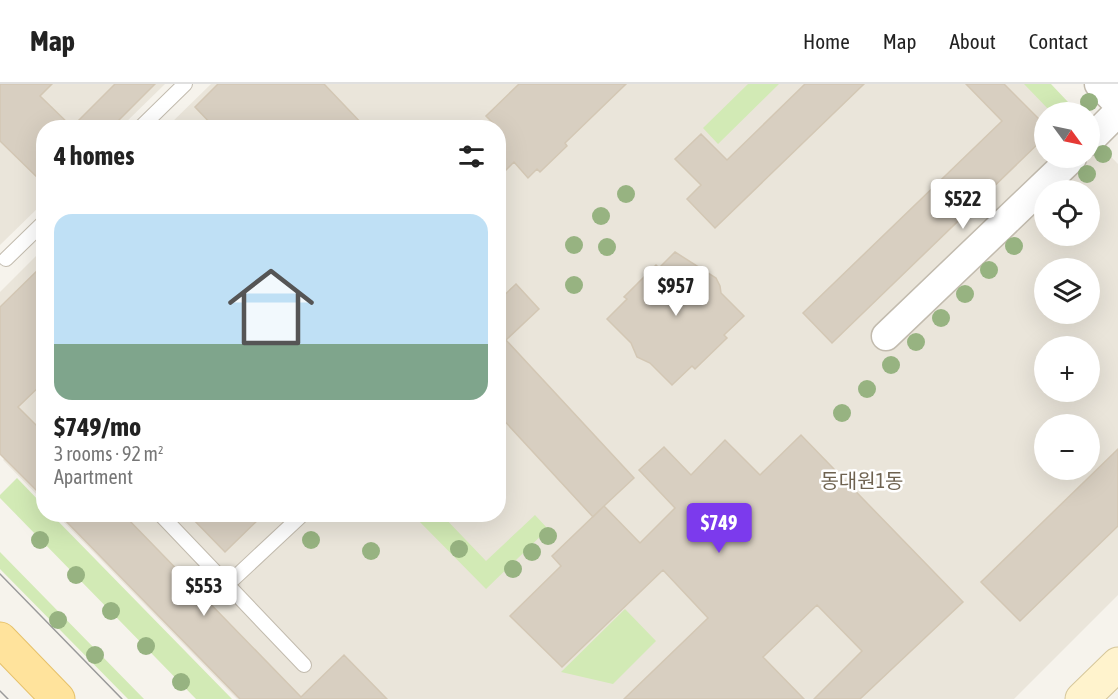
<!DOCTYPE html>
<meta charset="utf-8">
<style>
body{margin:0;font-family:"Asap Condensed","Noto Sans KR",sans-serif;background:#f6f6f6;color:#222;height:100vh;display:flex;flex-direction:column;font-size:22px;white-space:nowrap}
*{box-sizing:border-box;margin:0}
p{font-size:20px;color:#767676}
.icon{flex:none;width:33px;height:33px;fill:none;stroke:currentColor;stroke-width:2;stroke-linecap:round;stroke-linejoin:round}
.map{position:relative;flex:1;overflow:hidden}
.drawer{position:absolute;left:36px;top:36px;width:470px;height:402px;display:flex;flex-direction:column;background:#fff;border-radius:24px;box-shadow:0 6px 24px #0002}
.drawer>*{flex:none}
.needle{width:39px;rotate:123deg}
.buttons{position:absolute;left:1034px;top:18px;display:grid;gap:12px}
.buttons a{display:grid;place-items:center;width:66px;height:66px;border-radius:50%;background:#fff;box-shadow:0 6px 24px #0002;font-size:30px}
.price{position:absolute;translate:-50% -51px;padding:0 14px;border-radius:6px;background:#fff;color:#222;font-size:20px;line-height:39px;filter:drop-shadow(0 2px 3px #0008)}
.price::after{content:'';position:absolute;left:50%;top:36px;width:18px;height:14px;margin-left:-9px;background:inherit;clip-path:polygon(0 0,100% 0,50% 100%)}
.price.selected{background:#7c3aed;color:#fff}
ul{padding:0;list-style:none}
li{display:grid;align-content:center;gap:12px;height:318px;padding:0 18px}
li+li{border-top:2px solid #e0e0e0}
li span{display:grid;place-items:center;height:186px;border-radius:18px;color:#555}
li>.icon{margin-inline-start:auto}
span .icon{width:108px;height:108px;fill:#fffc;stroke-width:1}
li b{font-size:26px}
h2{display:flex;justify-content:space-between;align-items:center;height:72px;padding:0 18px;font-size:26px}
header{display:flex;align-items:center;gap:36px;box-sizing:border-box;height:84px;padding:0 30px;background:#fff;border-bottom:2px solid #e0e0e0}
header strong{font-size:28px}
nav{display:flex;gap:33px;margin-inline-start:auto;font-size:21px}
.map>svg:first-child{display:block}
</style>
<header>
<strong>Map</strong>
<nav><a>Home</a><a>Map</a><a>About</a><a>Contact</a></nav>
</header>
<div class="map">
<svg width="1118" height="615" viewBox="0 0 1118 615">
<rect width="100%" height="100%" fill="#f6f3ec"/>
<path fill="#eae5da" fill-rule="evenodd" d="M0,0H165L121,43L44,44L43,119L0,161Z
M211,0H1041L1068,28H1044V74H1089V50L1118,80V511L1014,615H237L57,431L498,430V44L167,43ZM1044,106H1089V152H1044ZM1044,184H1089V230H1044ZM1044,262H1089V308H1044ZM1044,340H1089V386H1044Z
M43,165V417L3,376L10,368L0,357V208Z"/>
<path fill="#d2eab5" d="M748,0H779L718,60L703,44Z
M1024,0H1051L1068,18L1057,28H1051Z
M17,394L43,421L44,430L52,431L232,615H196L0,414V411Z
M413,431H442L486,477L535,431L548,445L486,505Z
M0,468L144,615H128L0,485Z
M625,525L656,557L613,600L561,588Z"/>
<path fill="#d8cfc1" stroke="#d3c7b4" stroke-width="1.5" d="M0,0H52L40,12L72,43L115,0H155L111,44H44V100L0,57Z
M218,0H324L366,44H215L195,23Z
M519,0H626L565,59L567,62L540,88L537,85L528,94L514,78L498,94V44L486,32Z
M805,0H864L715,144L687,115L701,101L675,75L701,50L727,76Z
M966,0H1004L1044,40V54L832,259L803,229L1002,37Z
M675,168L716,194L720,202L721,209L744,232L724,251L727,254L695,285L692,282L672,301L650,279L637,273L631,259L607,235L627,215L624,213L656,181L659,184Z
M44,180V298L18,323L44,349V414L0,370V223Z
M516,200L539,225L506,256L634,394L604,422L640,459L675,424L639,386L664,363L691,391L725,356L760,391L801,351L963,518L860,615H814L862,567L817,521L763,573L804,615H624L708,534L663,486L562,583L510,532L561,482L552,472L604,422L593,433L498,330V217Z
M1118,365V442L1020,537L981,498Z
M59,430H123L301,613L344,571L387,615H240Z
M188,430H264L225,468Z"/>
<g fill="none" stroke-linecap="round" stroke-linejoin="round">
<defs>
<path id="service" d="M140,44L185,0
M6,175L44,138
M160,430L304,581
M227,501L303,430"/>
<path id="minor" d="M1099,0L1118,20
M1089,57L1118,28
M886,252L1072,74"/>
<path id="secondary" d="M1082,615L1118,580"/>
<path id="primary" d="M0,555L58,615"/>
</defs>
<use href="#service" stroke="#c2bbae" stroke-width="16"/>
<use href="#minor" stroke="#c2bbae" stroke-width="31"/>
<use href="#secondary" stroke="#d6c79b" stroke-width="35"/>
<use href="#primary" stroke="#e6c16a" stroke-width="35"/>
<use href="#service" stroke="#fff" stroke-width="14"/>
<use href="#minor" stroke="#fff" stroke-width="28"/>
<use href="#secondary" stroke="#fff3cd" stroke-width="33"/>
<use href="#primary" stroke="#ffe39c" stroke-width="33"/>
<path stroke="#9a9a9a" stroke-width="1.5" d="M0,490L122,615
M0,607L8,615"/>
</g>
<g fill="#97b381">
<circle cx="1089" cy="18" r="9"/>
<circle cx="1103" cy="70" r="9"/>
<circle cx="1087" cy="90" r="9"/>
<circle cx="626" cy="110" r="9"/>
<circle cx="601" cy="132" r="9"/>
<circle cx="574" cy="161" r="9"/>
<circle cx="1014" cy="162" r="9"/>
<circle cx="607" cy="163" r="9"/>
<circle cx="989" cy="186" r="9"/>
<circle cx="574" cy="201" r="9"/>
<circle cx="965" cy="210" r="9"/>
<circle cx="941" cy="234" r="9"/>
<circle cx="916" cy="258" r="9"/>
<circle cx="891" cy="281" r="9"/>
<circle cx="867" cy="305" r="9"/>
<circle cx="842" cy="329" r="9"/>
<circle cx="548" cy="452" r="9"/>
<circle cx="40" cy="456" r="9"/>
<circle cx="311" cy="456" r="9"/>
<circle cx="459" cy="465" r="9"/>
<circle cx="371" cy="467" r="9"/>
<circle cx="532" cy="468" r="9"/>
<circle cx="513" cy="485" r="9"/>
<circle cx="76" cy="491" r="9"/>
<circle cx="111" cy="527" r="9"/>
<circle cx="58" cy="536" r="9"/>
<circle cx="146" cy="562" r="9"/>
<circle cx="95" cy="571" r="9"/>
<circle cx="181" cy="598" r="9"/>
</g>
<g text-anchor="middle" dominant-baseline="central" stroke-width="5" stroke-linejoin="round" paint-order="stroke">
<g font-size="20" fill="#6e6250" stroke="#fff">
<text x="862" y="396">동대원1동</text>
</g>
</g>
</svg>
<div class="buttons">
<a><svg class="needle" viewBox="-14 -14 28 28"><path d="M0-13l5 13h-10z" fill="#e53935"/><path d="M0 13l5-13h-10z" fill="#767676"/></svg></a>
<a><svg class="icon" aria-label="locate" viewBox="0 0 24 24"><circle cx="12" cy="12" r="6"/><path d="M12 2v4M12 18v4M2 12h4M18 12h4"/></svg></a>
<a><svg class="icon" aria-label="layers" viewBox="0 0 24 24"><path d="M12 4l9 5-9 5-9-5zM3 14l9 5 9-5"/></svg></a>
<a>+</a>
<a>−</a>
</div>
<b class="price" style="left:963px;top:146px">$522</b>
<b class="price" style="left:676px;top:233px">$957</b>
<b class="price selected" style="left:719px;top:470px">$749</b>
<b class="price" style="left:204px;top:533px">$553</b>
<section class="drawer">
<h2>4 homes<svg class="icon" aria-label="filters" viewBox="0 0 24 24"><path d="M4 7h16M4 17h16"/><circle cx="9" cy="7" r="2"/><circle cx="15" cy="17" r="2"/></svg></h2>
<ul>
<li><span style="background:linear-gradient(#bfe0f5 70%,#7fa58c 0)"><svg class="icon" aria-label="home" viewBox="0 0 24 24"><path d="M3 11l9-7 9 7M6 9v11h12V9"/></svg></span><div><b>$749/mo</b><p>3 rooms · 92 m²</p><p>Apartment</p></div></li>
</ul>
</section>
</div>
